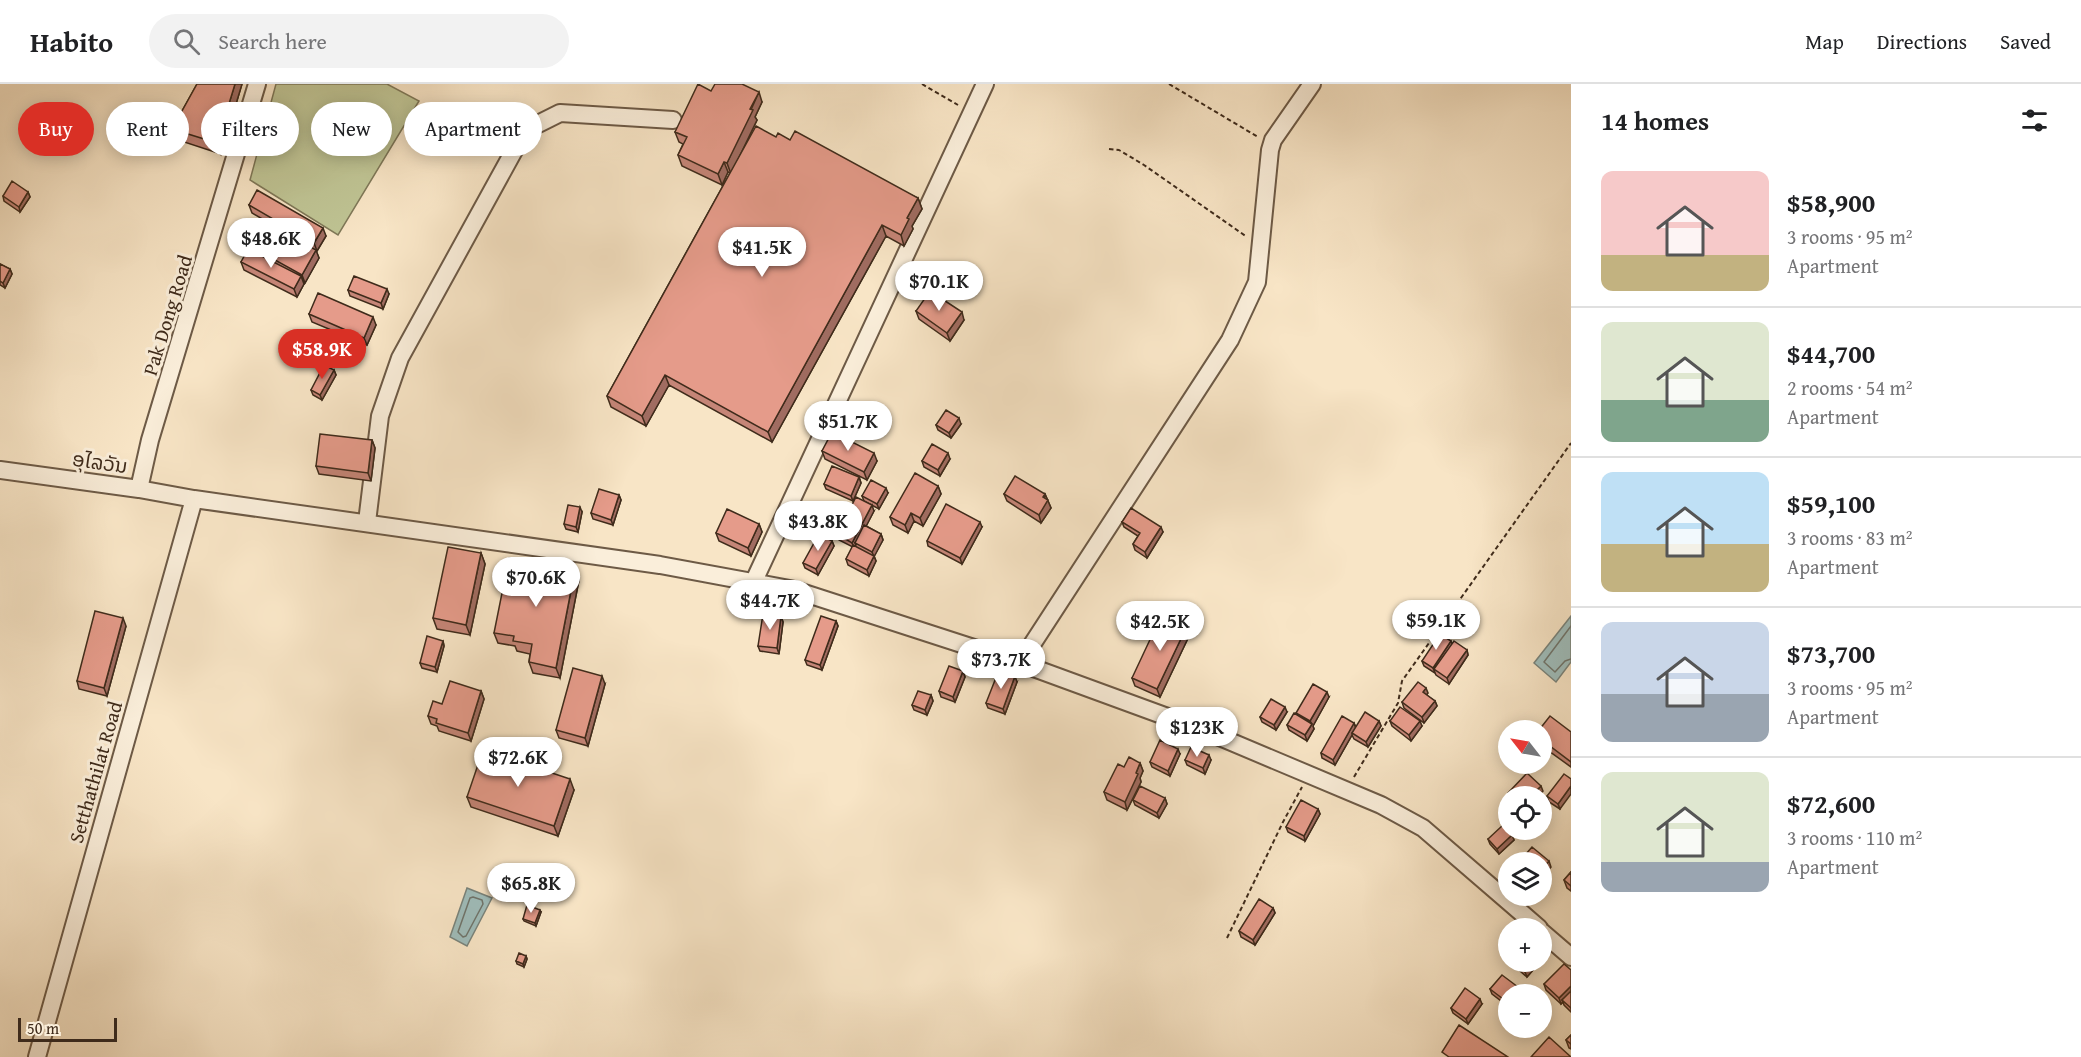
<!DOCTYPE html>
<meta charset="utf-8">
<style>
body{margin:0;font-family:"Gentium Book Plus","Noto Sans Lao",serif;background:#f2f2f2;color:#202124;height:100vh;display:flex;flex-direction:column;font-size:22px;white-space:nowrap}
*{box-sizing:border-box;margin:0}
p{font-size:20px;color:#757577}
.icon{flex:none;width:33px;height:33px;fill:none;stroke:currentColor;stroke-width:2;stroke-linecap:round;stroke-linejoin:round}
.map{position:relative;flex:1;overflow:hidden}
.side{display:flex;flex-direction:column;background:#fff;width:510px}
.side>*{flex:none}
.banner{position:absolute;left:18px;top:18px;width:570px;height:54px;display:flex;gap:12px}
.needle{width:39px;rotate:301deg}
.tools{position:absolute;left:1498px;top:636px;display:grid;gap:12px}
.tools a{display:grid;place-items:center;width:54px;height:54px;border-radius:50%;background:#fff;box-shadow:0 3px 15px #0003;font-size:30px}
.scale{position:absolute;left:18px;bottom:15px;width:99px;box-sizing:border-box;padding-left:6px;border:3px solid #3f2b1b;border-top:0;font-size:16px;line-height:21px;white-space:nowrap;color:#3f2b1b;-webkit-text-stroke:4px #faeeda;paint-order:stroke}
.price{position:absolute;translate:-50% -51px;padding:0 14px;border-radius:21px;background:#fff;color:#222;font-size:20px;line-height:39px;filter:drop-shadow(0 2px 3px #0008)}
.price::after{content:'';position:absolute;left:50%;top:36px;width:18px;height:14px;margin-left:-9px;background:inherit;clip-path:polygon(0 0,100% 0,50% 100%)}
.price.active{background:#d93025;color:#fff}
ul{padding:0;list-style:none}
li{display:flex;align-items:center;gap:18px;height:150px;padding:0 30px}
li+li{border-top:2px solid #e0e0e0}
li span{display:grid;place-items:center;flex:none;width:168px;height:120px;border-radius:12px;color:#555}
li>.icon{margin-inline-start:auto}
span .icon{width:72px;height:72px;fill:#fffc;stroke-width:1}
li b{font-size:26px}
h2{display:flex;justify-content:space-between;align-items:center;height:72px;padding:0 30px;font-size:26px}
.chip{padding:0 21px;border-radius:27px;background:#fff;box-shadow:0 3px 15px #0003;font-size:21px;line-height:54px}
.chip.active{background:#d93025;color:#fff}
header{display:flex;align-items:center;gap:36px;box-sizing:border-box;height:84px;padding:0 30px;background:#fff;border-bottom:2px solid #e0e0e0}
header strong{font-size:28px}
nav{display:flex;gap:33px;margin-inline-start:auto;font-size:21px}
.search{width:420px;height:54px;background:#f2f2f2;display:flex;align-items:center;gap:15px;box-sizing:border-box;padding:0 21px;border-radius:33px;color:#757577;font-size:22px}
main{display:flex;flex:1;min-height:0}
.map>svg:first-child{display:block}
</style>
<header>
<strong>Habito</strong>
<div class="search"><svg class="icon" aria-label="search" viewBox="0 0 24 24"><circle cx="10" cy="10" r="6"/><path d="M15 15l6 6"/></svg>Search here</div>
<nav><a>Map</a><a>Directions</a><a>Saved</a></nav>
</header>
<main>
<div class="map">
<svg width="1571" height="973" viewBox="0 0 1571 973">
<rect width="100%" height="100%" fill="#f8e5c6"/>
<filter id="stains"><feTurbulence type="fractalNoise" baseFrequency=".00333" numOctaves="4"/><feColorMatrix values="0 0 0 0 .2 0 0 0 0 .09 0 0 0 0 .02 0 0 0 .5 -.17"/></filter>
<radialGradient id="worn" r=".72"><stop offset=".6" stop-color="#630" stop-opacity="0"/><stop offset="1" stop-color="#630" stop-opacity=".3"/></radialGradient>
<path fill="#bfc494" stroke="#7f7858" stroke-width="1.5" d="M276,0H387L419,17L338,151L250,96Z"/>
<path fill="#9fbdbb" stroke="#79837b" stroke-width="1.5" d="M1571,532V578L1556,598L1534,579Z
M467,804L492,814L467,862L450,853Z"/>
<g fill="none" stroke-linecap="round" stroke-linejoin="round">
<path stroke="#6f746b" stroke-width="1.5" d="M1571,542L1544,578L1555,588L1565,577L1571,575
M473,813L482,816L483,820L466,852L463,853L458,848L470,814Z"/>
<defs>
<path id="minor" d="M0,386L139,405L194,415L660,481L795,506L1020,579L1203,646L1381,721L1423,744L1539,844
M139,405L150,356L257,0
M367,438L380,332L400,274L516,63L532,43L560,29L673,36
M754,497L985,0
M1020,579L1230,256L1257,198L1270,66L1273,56L1312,0
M1542,848L1571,873
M37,973L194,415"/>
</defs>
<use href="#minor" stroke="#6d5a46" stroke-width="20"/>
<path stroke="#3f2b1b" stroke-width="2" stroke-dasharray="4.5 3" stroke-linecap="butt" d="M922,0L958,21
M1169,0L1258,53
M1109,65L1119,66L1144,81L1247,153
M1354,693L1398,619L1402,597L1571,359
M1227,854L1283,738L1302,703"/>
<use href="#minor" stroke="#faeeda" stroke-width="16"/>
</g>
<path fill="#c58577" stroke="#3f2b1b" stroke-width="1.5" d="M197,0H242L221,70L175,55L172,45Z
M711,7L762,18L755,33L757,36L744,63L776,53L790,56L918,114L922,125L912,142L913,145L904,162L886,152L772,358L669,301L646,342L611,323L607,312L730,89L728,88L722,101L682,82L678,71L683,60L679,58L675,48Z
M28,108L30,113L20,128L4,117L3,112Z
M249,121L326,152L317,167H316L319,174L305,199L303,198L304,200L297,213L244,186L241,178L258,171L257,166L258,164L255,157L268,147L290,151L252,129Z
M0,180L10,185L12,190L5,204L0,201Z
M348,206L389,210L383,225L350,212Z
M916,227L964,236L950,257L919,235Z
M309,230L376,241L367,261L312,238Z
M334,286L336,291L322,316L313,311L311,306Z
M961,340L951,354L938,346L936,341Z
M372,356L375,364L371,397L319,390L316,382Z
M822,367L877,377L867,396L825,375Z
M950,375L940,392L924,383L922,377Z
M859,393L861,399L853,417L826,405L824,400Z
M938,402L941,410L923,442L914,437L908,449L893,441L890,433Z
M888,409L879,425L864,417L862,412Z
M1004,410H1045L1051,424L1041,439L1007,417Z
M619,411L621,416L613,441L593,435L591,429Z
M874,427L866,442L881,450L883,456L874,472L876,477L869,492L848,481L846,475L853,463L839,456L837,450Z
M582,428L578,448L566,445L564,440Z
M1122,438L1163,448L1147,474L1135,466L1133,460L1138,452L1124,443Z
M759,440L762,448L751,472L719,457L716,449Z
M982,443L962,480L928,462L927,457Z
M832,457L834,462L818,491L805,484L803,479Z
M481,469L485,480L470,551L437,545L433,534Z
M575,486L579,496L560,594L533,589L529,578L530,570L517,567L515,562L498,559L494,549Z
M781,532L783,538L779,570L760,567L758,562Z
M836,537L838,542L822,586L807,581L805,576Z
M126,542L107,612L79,605L77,597Z
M1187,542L1190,550L1160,613L1135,602L1132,594Z
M443,557L444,562L437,588L422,584L420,579Z
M1452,559L1467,566L1468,571L1449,600L1436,591L1435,589L1424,582L1422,577Z
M963,587L965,593L955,618L941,613L939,607Z
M1017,598L1005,630L988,624L986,619Z
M605,600L588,662L559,654L556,646Z
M481,607L484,615L471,657L439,647L437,642L431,640L428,632L442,620Z
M1428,609L1426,611L1435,617L1437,622L1424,639L1404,624L1402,618Z
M931,611L933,617L927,631L914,626L912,621Z
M1329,613L1313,642L1314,645L1307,657L1289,646L1287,641L1297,631L1296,629Z
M1287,628L1276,646L1262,638L1260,633Z
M1379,637L1381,642L1368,663L1354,655L1352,651L1335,681L1322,674L1321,669L1354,639L1356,643Z
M1390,637L1422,642L1411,657L1392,642Z
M1542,646L1571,648V683L1542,662Z
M1180,670L1170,692L1152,683L1150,678Z
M1185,676H1211L1205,690L1187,681Z
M1140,679L1143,687L1140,694L1141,698L1127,726L1107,716L1104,708L1124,683Z
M1571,695L1560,725L1549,718L1547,712Z
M574,706L558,752L471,723L467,713Z
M1165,714L1167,720L1159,734L1135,721L1133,716Z
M1318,725L1320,730L1305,757L1288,748L1286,743Z
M1512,751L1514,756L1499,770L1490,760L1488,755Z
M1571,788V807L1567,804L1564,796Z
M1273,824L1275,829L1255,861L1241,853L1239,847Z
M541,828L536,842L524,837L523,835Z
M526,872L527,875L524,883L517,880L516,877Z
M1511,878H1540L1527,893L1512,880Z
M1571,886V928L1564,921L1563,918L1561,920L1546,906L1544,900Z
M1518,903L1520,909L1518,910H1509V923L1492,910L1490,905Z
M1482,920L1468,940L1453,929L1451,924Z
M1571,951V965L1569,964L1566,956Z"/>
<path fill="#a06c61" stroke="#3f2b1b" stroke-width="1.5" d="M235,0H242L221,70L217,59Z
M759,8L762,18L755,33L757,36L731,90L727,79Z
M724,78L728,88L722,101L718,90Z
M28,108L30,113L20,128L19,123Z
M918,114L922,125L912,142L913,145L904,162L901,151L907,134Z
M882,141L886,152L772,358L768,348Z
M323,144L326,152L317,167L314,159Z
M316,166L319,174L305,199L302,191Z
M10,185L12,190L5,204L3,199Z
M301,192L304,200L297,213L294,205Z
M387,205L389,210L383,225L381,219Z
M962,228L964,236L950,257L947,249Z
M373,233L376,241L367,261L364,254Z
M334,286L336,291L322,316L320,311Z
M665,291L669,301L646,342L642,332Z
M959,334L961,340L951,354L949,349Z
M372,356L375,364L371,397L368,389Z
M874,369L877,377L867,396L864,388Z
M948,369L950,375L940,392L938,386Z
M859,393L861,399L853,417L851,412Z
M938,402L941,410L923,442L920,434Z
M886,404L888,409L879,425L877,420Z
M1045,410L1051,424L1041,439L1039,431Z
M619,411L621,416L613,441L611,436Z
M872,421L874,427L857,460L855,459L856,461L854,464L852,459Z
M580,423L582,428L578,448L576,443Z
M911,429L914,437L908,449L905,441Z
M980,438L982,443L962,480L960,474Z
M759,440L762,448L751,472L748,464Z
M1161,443L1163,448L1147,474L1145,468Z
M881,450L883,456L874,473L872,468Z
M832,457L834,462L818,491L816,485Z
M481,469L485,480L470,551L466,541Z
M874,472L876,477L869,492L867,486Z
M575,486L579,496L560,594L556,584Z
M781,532L783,538L779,570L777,564Z
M123,534L126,542L107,612L104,604Z
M836,537L838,542L822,586L820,581Z
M1187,542L1190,550L1160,613L1157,605Z
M443,557L444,562L437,588L435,583Z
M1451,557L1453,562L1434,585L1435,589L1433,584Z
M1467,566L1468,571L1449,600L1447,594Z
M963,587L965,593L955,618L953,613Z
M602,592L605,600L588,662L585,654Z
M1015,592L1017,598L1005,630L1003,625Z
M1426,604L1428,609L1425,613L1423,608Z
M481,607L484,615L471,657L468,649Z
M1327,608L1329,613L1313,642L1314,645L1307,657L1305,651L1312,640L1310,637Z
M931,611L933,617L927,631L925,626Z
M1435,617L1437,622L1424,639L1422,633Z
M1285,623L1287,628L1276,646L1274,641Z
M1379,637L1381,642L1368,663L1366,658Z
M1420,637L1422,642L1411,657L1409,651Z
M1354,639L1356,645L1352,649V651L1335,681L1333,676Z
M1178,665L1180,670L1170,692L1168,687Z
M1209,671L1211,676L1205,690L1203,684Z
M1140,679L1143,687L1140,694L1141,698L1127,726L1125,718L1136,689Z
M570,695L574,706L558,752L554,742Z
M1541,702L1543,707L1538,712H1531Z
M1571,702V710L1560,725L1558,720Z
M1165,714L1167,720L1159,734L1157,729Z
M1318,725L1320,730L1305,757L1304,752Z
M1512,751L1514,756L1499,770L1497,765Z
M1549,777L1551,783L1542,793V785Z
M1273,824L1275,829L1255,861L1253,856Z
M540,826L541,828L536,842L535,839Z
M1544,865L1546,870L1542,875V867Z
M526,872L527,875L524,883L523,880Z
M1533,878H1540L1527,893L1525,888Z
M1571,902V909L1562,916L1563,918L1561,920L1559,914Z
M1518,903L1520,909L1518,910H1512Z
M1480,915L1482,920L1468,940L1466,935Z"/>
<path fill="#e59b8a" stroke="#3f2b1b" stroke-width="1.5" d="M197,0H235L217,59L172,45Z
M698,0L711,7L715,0H742L759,8L750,25L753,26L727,79L724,78L718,90L678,71L687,53L675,48Z
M756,42L776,53L778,49L790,56L795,47L918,114L907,134L909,135L901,151L882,141L768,348L665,291L642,332L607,312Z
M12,97L28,108L19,123L3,112Z
M257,106L323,144L314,159L249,121Z
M271,141L316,166L302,191L257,166L260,159L255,157L262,144L268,147Z
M248,165L301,192L294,205L241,178Z
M0,180L10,185L3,199L0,197Z
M354,192L387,205L381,219L348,206Z
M930,207L962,228L947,249L916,227Z
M318,209L373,233L364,254L309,230Z
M324,281L334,286L320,311L311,306Z
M946,326L959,334L949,349L936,341Z
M832,348L874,369L864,388L822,367Z
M320,350L372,356L368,389L316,382Z
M932,360L948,369L938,386L922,377Z
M832,382L859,393L851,412L824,400Z
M915,389L938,402L920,434L911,429L905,441L890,433Z
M1015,392L1045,410L1043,413L1048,416L1039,431L1004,410Z
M871,396L886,404L877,420L862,412Z
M599,405L619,411L611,436L591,429Z
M856,413L872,421L852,459L837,450Z
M946,420L980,438L960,474L927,457Z
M568,421L580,423L576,443L564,440Z
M1131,424L1161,443L1145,468L1133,460L1140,449L1122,438Z
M727,425L759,440L748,464L716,449Z
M864,441L881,450L872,468L855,459Z
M819,450L832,457L816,485L803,479Z
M853,461L874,472L867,486L846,475Z
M448,463L481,469L466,541L433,534Z
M509,474L575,486L556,584L529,578L532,560L513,557L514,552L494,549Z
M95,527L123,534L104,604L77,597Z
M763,530L781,532L777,564L758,562Z
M1162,530L1187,542L1157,605L1132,594Z
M821,532L836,537L820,581L805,576Z
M1440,550L1451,557L1433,584L1422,577Z
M427,552L443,557L435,583L420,579Z
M1454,557L1467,566L1447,594L1434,585Z
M949,582L963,587L953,613L939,607Z
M573,584L602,592L585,654L556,646Z
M999,586L1015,592L1003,625L986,619Z
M450,597L481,607L468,649L436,639L437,635L428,632L433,617L442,620Z
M1418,598L1426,604L1423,608L1435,617L1422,633L1402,618Z
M1313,600L1327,608L1310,637L1296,629Z
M918,607L931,611L925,626L912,621Z
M1271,615L1285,623L1274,641L1260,633Z
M1400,623L1420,637L1409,651L1390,637Z
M1365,628L1379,637L1366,658L1352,649Z
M1294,629L1312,640L1305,651L1287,641Z
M1342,632L1354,639L1333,676L1321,669Z
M1550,632L1571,648V678L1542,656V646H1539Z
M1160,656L1178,665L1168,687L1150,678Z
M1191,663L1209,671L1203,684L1185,676Z
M483,666L570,695L554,742L467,713Z
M1129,673L1140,679L1136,689L1138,690L1125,718L1104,708L1118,680L1124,683Z
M1527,689L1541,702L1531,712H1511L1508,709Z
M1564,690L1571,695V702L1558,720L1547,712Z
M1140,702L1165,714L1157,729L1133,716Z
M1301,716L1318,725L1304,752L1286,743Z
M1503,741L1512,751L1497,765L1488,755Z
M1532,763L1549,777L1542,785V778H1519Z
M1571,788V802L1564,796Z
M1259,815L1273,824L1253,856L1239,847Z
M527,821L540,826L535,839L523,835Z
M519,869L526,872L523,880L516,877Z
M1513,878H1533L1525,888Z
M1564,880L1571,886V902L1559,914L1544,900Z
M1502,891L1518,903L1512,910H1509V915L1507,918L1490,905Z
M1465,904L1480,915L1466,935L1451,924Z
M1571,907V924L1562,916Z
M1459,941L1508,973H1449L1442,968Z
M1571,951V960L1566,956Z
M1549,953L1571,973H1531Z"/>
<g text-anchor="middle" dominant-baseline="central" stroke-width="6" stroke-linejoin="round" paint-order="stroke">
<g font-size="20" fill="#3f2b1b" stroke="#faeeda">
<text transform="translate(167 231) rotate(-73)">Pak Dong Road</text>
<text transform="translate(100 378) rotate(8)">ອຸໄລວັນ</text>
<text transform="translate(95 688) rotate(-74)">Setthathilat Road</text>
</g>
</g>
<rect width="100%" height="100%" filter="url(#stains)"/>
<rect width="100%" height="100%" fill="url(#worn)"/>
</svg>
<div class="tools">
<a><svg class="needle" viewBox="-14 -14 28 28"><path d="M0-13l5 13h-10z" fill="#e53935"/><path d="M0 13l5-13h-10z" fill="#757577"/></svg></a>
<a><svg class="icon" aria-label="locate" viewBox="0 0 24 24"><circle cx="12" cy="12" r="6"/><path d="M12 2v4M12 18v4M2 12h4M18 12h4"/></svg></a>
<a><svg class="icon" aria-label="layers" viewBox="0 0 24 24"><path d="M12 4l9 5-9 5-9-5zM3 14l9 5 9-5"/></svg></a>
<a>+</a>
<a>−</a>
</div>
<div class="scale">50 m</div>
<b class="price" style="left:271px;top:185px">$48.6K</b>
<b class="price" style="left:762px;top:194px">$41.5K</b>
<b class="price" style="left:939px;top:228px">$70.1K</b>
<b class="price active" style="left:322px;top:296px">$58.9K</b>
<b class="price" style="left:848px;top:368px">$51.7K</b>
<b class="price" style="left:818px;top:468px">$43.8K</b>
<b class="price" style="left:536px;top:524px">$70.6K</b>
<b class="price" style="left:770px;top:547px">$44.7K</b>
<b class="price" style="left:1436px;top:567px">$59.1K</b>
<b class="price" style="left:1160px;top:568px">$42.5K</b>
<b class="price" style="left:1001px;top:606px">$73.7K</b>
<b class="price" style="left:1197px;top:674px">$123K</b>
<b class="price" style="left:518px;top:704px">$72.6K</b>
<b class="price" style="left:531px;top:830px">$65.8K</b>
<div class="banner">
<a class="chip active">Buy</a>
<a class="chip">Rent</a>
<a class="chip">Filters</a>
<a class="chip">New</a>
<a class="chip">Apartment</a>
</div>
</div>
<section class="side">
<h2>14 homes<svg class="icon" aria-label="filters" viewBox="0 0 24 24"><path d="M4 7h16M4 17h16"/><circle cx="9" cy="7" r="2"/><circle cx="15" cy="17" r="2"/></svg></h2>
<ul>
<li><span style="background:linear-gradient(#f6c9c9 70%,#c2b280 0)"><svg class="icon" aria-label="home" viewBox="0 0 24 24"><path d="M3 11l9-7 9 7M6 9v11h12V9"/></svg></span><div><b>$58,900</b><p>3 rooms · 95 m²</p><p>Apartment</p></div></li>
<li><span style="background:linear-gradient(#dfe7d0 65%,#7fa58c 0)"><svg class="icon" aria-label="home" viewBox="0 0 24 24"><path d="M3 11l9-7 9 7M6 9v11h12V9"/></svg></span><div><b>$44,700</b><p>2 rooms · 54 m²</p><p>Apartment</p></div></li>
<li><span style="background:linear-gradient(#bfe0f5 60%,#c2b280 0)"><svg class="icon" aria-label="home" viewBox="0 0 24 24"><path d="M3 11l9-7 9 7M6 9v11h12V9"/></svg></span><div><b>$59,100</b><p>3 rooms · 83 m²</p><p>Apartment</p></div></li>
<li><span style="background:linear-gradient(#c9d6e8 60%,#9aa5b1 0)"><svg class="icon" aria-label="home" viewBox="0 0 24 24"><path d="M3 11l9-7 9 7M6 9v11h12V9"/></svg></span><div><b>$73,700</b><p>3 rooms · 95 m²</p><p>Apartment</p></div></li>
<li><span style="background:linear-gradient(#dfe7d0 75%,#9aa5b1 0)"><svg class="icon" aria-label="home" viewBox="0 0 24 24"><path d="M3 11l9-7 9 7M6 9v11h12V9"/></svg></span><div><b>$72,600</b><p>3 rooms · 110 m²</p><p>Apartment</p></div></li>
</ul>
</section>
</main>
